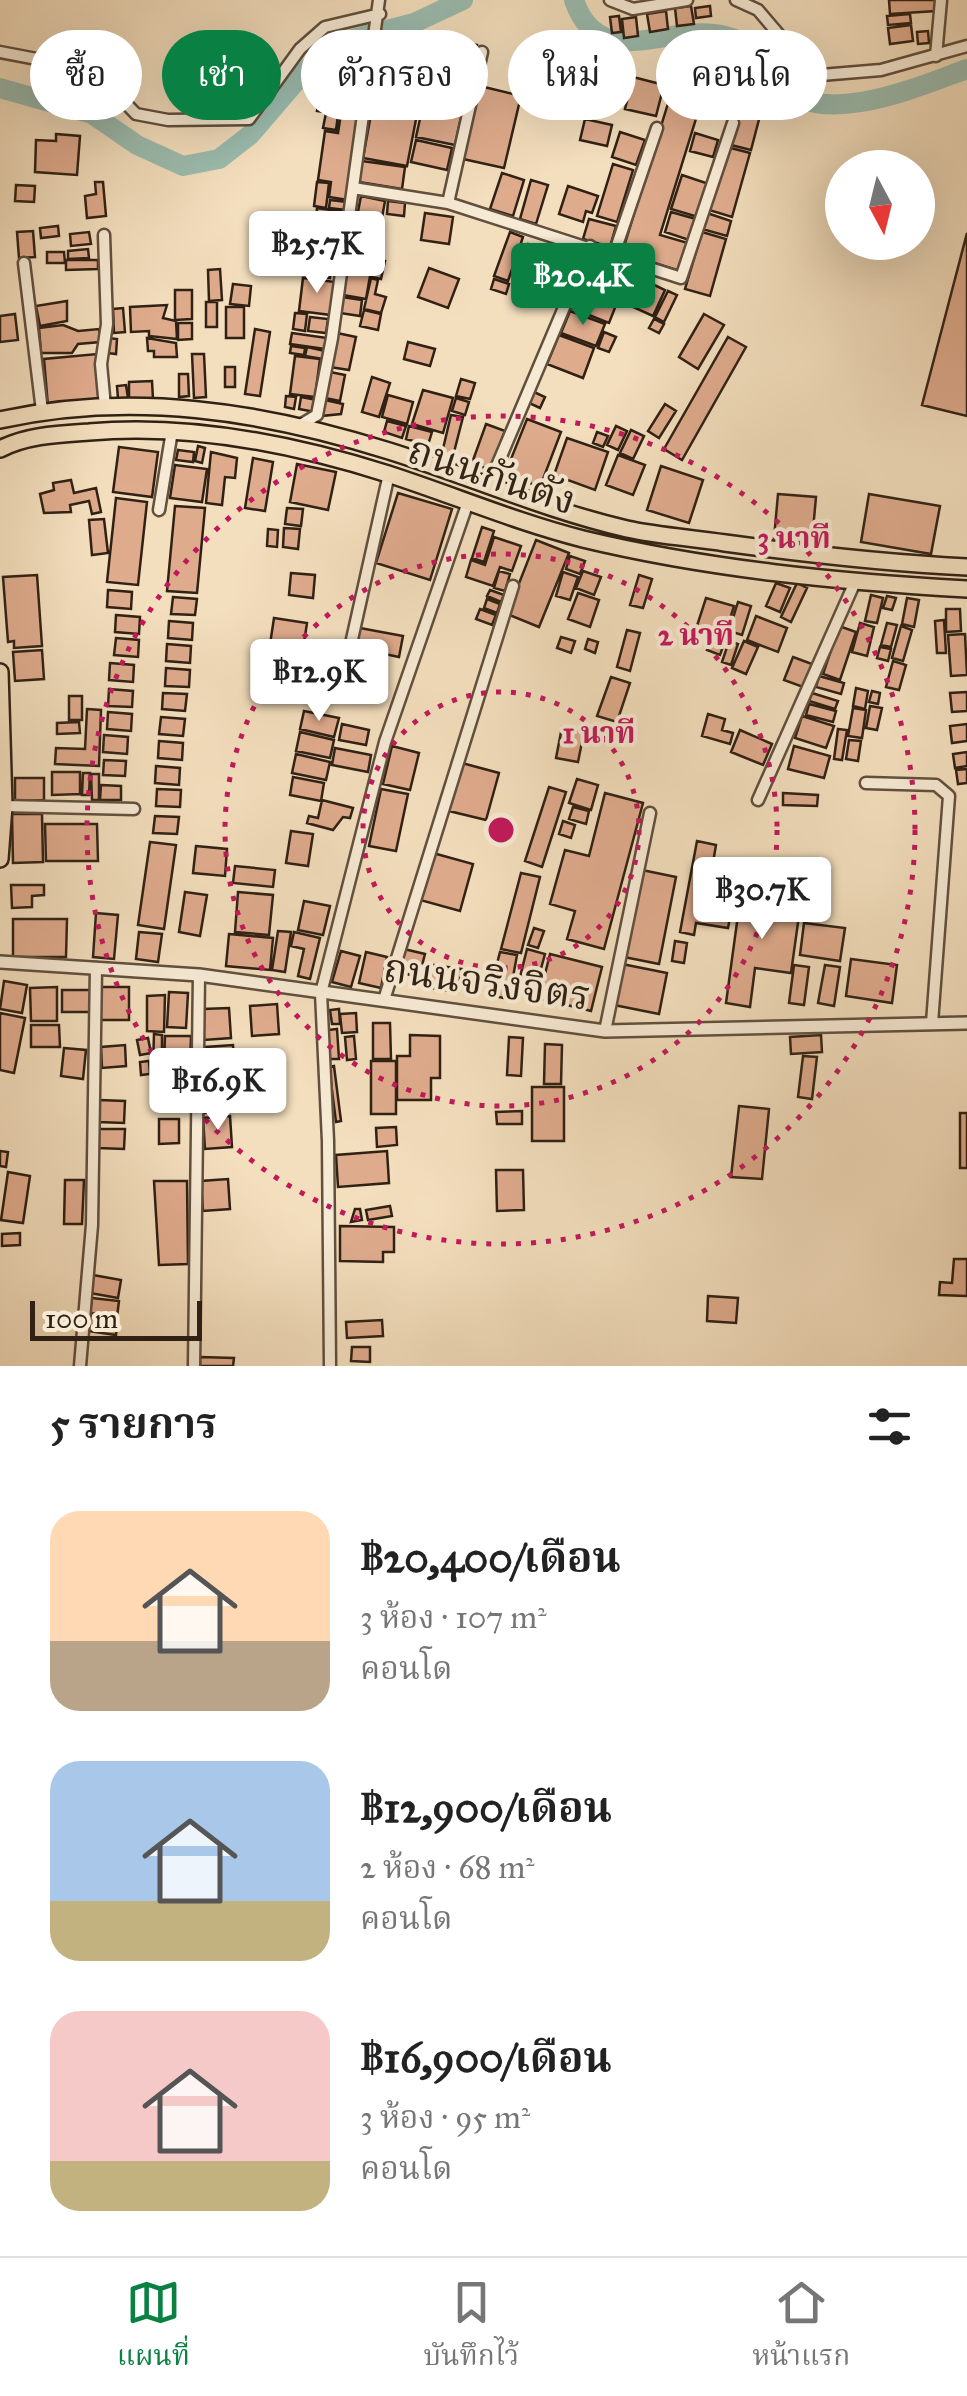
<!DOCTYPE html>
<html lang="th">
<meta charset="utf-8">
<style>
body{margin:0;font-family:"IM FELL Great Primer","Noto Serif Thai",serif;background:#f2f2f2;color:#222;height:100vh;display:flex;flex-direction:column;font-size:38px;white-space:nowrap}
*{box-sizing:border-box;margin:0}
p{font-size:32px;color:#767676}
.icon{flex:none;width:55px;height:55px;fill:none;stroke:currentColor;stroke-width:2;stroke-linecap:round;stroke-linejoin:round}
.map{position:relative;height:1366px;overflow:hidden}
.drawer{display:flex;flex-direction:column;background:#fff;flex:1}
.drawer>*{flex:none}
.guide{position:absolute;left:30px;top:30px;width:908px;height:90px;display:flex;gap:20px}
.needle{width:65px;rotate:173deg}
.controls{position:absolute;left:825px;top:150px;display:grid;gap:20px}
.controls a{display:grid;place-items:center;width:110px;height:110px;border-radius:50%;background:#fff;box-shadow:0 10px 40px #0002;font-size:50px}
.scale{position:absolute;left:30px;bottom:25px;width:172px;box-sizing:border-box;padding-left:10px;border:5px solid #302114;border-top:0;font-size:28px;line-height:35px;white-space:nowrap;color:#302114;-webkit-text-stroke:8px #f7ead4;paint-order:stroke}
.price{position:absolute;translate:-50% -85px;padding:0 22px;border-radius:10px;background:#fff;color:#222;font-size:32px;line-height:65px;filter:drop-shadow(0 2px 5px #0008)}
.price::after{content:'';position:absolute;left:50%;top:60px;width:30px;height:22px;margin-left:-15px;background:inherit;clip-path:polygon(0 0,100% 0,50% 100%)}
.price.current{background:#0b8043;color:#fff}
ul{padding:0;list-style:none}
li{display:flex;align-items:center;gap:30px;height:250px;padding:0 50px}
li span{display:grid;place-items:center;flex:none;width:280px;height:200px;border-radius:30px;color:#555}
li>.icon{margin-inline-start:auto}
span .icon{width:120px;height:120px;fill:#fffc;stroke-width:1}
li b{font-size:42px}
h2{display:flex;justify-content:space-between;align-items:center;height:120px;padding:0 50px;font-size:42px}
.pill{padding:0 35px;border-radius:45px;background:#fff;box-shadow:0 10px 40px #0002;font-size:35px;line-height:90px}
.pill.current{background:#0b8043;color:#fff}
.menu{display:flex;justify-content:space-around;align-items:center;height:140px;border-top:2px solid #e0e0e0;background:#fff;font-size:28px;color:#767676}
.menu a{display:grid;justify-items:center;gap:5px}
.menu .current{color:#0b8043}
.map>svg:first-child{display:block}
</style>
<div class="map">
<svg width="967" height="1366" viewBox="0 0 967 1366">
<rect width="100%" height="100%" fill="#f3debd"/>
<filter id="stains"><feTurbulence type="fractalNoise" baseFrequency=".002" numOctaves="4"/><feColorMatrix values="0 0 0 0 .2 0 0 0 0 .09 0 0 0 0 .02 0 0 0 .5 -.17"/></filter>
<radialGradient id="worn" r=".72"><stop offset=".6" stop-color="#630" stop-opacity="0"/><stop offset="1" stop-color="#630" stop-opacity=".3"/></radialGradient>
<g fill="none" stroke-linecap="round" stroke-linejoin="round">
<path stroke="#9bbcaf" stroke-width="20" d="M574,0C598,71 662,27 714,34C726,35 740,41 752,45C760,57 767,75 778,85C823,129 917,87 967,69
M0,88L92,114L137,145L183,166L219,159L250,135L305,71L337,43L414,23L463,0"/>
</g>
<path fill="#dfab8d" stroke="#302114" stroke-width="2.5" d="M889,0H935L936,11L890,14Z
M691,6L694,24L677,26L675,8Z
M710,6L711,16L696,18L695,8Z
M666,11L668,29L650,32L647,14Z
M910,14L911,23L888,25L887,16Z
M619,16L621,32L612,33L610,17Z
M636,17L638,36L624,38L622,19Z
M911,25L913,41L890,44L888,28Z
M928,31L929,43L918,44L917,32Z
M438,37L477,45L455,145L416,137Z
M383,48L428,57L407,166L363,158Z
M353,56L369,59L367,69L351,66Z
M682,58L712,67L660,235L688,243L680,271L622,253Z
M345,67L366,70L364,80L343,77Z
M633,77L664,85L656,116L625,109Z
M346,80L365,83L348,200L329,197L331,182L318,180L325,131L338,133Z
M480,86L521,96L504,168L463,159Z
M328,88L343,90L340,107L315,103L316,94L327,95Z
M741,103L762,108L751,150L731,145Z
M318,105L339,108L338,114L317,111Z
M326,113L338,115L336,130L323,128Z
M585,119L612,125L607,146L580,140Z
M620,132L645,140L636,165L612,157Z
M695,133L718,140L713,157L690,151Z
M56,134L80,136L77,175L35,172L36,140L56,141Z
M416,140L452,148L447,170L411,162Z
M727,147L750,153L732,217L709,210Z
M362,161L405,167L402,189L359,182Z
M613,164L633,170L617,222L597,216Z
M502,173L524,180L513,216L490,209Z
M682,175L709,184L698,217L671,209Z
M531,180L548,185L536,224L520,219Z
M95,182H103L106,216L87,218L85,196L96,194Z
M317,182L329,183L326,208L314,206Z
M16,185L35,186L34,202L15,201Z
M568,186L598,196L592,213L586,211L583,222L559,214Z
M361,196L385,201L375,257L350,253Z
M330,200L347,202L346,210L329,208Z
M388,201L405,203L404,216L387,214Z
M317,208L345,212L343,225L316,221Z
M671,212L696,219L689,240L665,232Z
M425,213L453,217L449,244L421,240Z
M707,213L731,221L727,236L702,229Z
M589,219L616,226L610,247L583,239Z
M311,222L344,227L341,248L322,245L320,256L306,253Z
M58,226L59,236L41,238L40,228Z
M33,231L35,257L19,258L17,232Z
M89,232L91,244L71,246L70,234Z
M510,232L523,237L508,281L494,276Z
M702,232L726,239L710,296L685,289Z
M967,233V416L922,405Z
M528,244L547,249L540,276L521,271Z
M88,249L89,258L68,259V251Z
M323,249L340,251L339,261L321,259Z
M47,252H64L65,263H47Z
M350,255L373,259L366,299L343,295Z
M591,255L630,270L609,323L571,308Z
M304,259L331,262L330,278L303,275Z
M376,259L385,261L381,279L372,277Z
M66,260H98V269L66,270Z
M546,261L564,265L557,290L539,285Z
M429,268L459,279L448,308L418,297Z
M220,269L222,300L209,301L208,270Z
M303,278L335,282L331,315L299,311Z
M371,278L378,280L375,294L386,297L381,313L364,309Z
M494,279L509,284L506,294L491,289Z
M631,279L642,284L633,303L622,299Z
M646,281L665,290L653,316L633,307Z
M233,284L251,286L249,306L230,304Z
M175,290H192V319L175,320Z
M668,291L677,295L664,322L655,317Z
M342,297L362,300L360,316L340,313Z
M67,301V321L40,326L36,306Z
M206,302H217V327H206Z
M167,305L163,318L176,321L177,339L149,336V331L131,332L130,307Z
M226,307H244V338H226Z
M123,308L125,332L114,333L113,309Z
M364,310L381,314L378,330L360,326Z
M570,311L605,324L596,346L561,333Z
M295,313L307,314L305,331L293,329Z
M15,314L18,340L0,342V316Z
M704,314L724,325L698,369L679,357Z
M310,317L328,319L326,333L308,331Z
M654,319L664,324L659,333L649,328Z
M178,323H192V339L178,340Z
M63,325L78,331L99,329L100,342L78,344L72,353H41L39,328Z
M255,329L270,332L260,396L245,394Z
M604,332L616,337L609,352L598,348Z
M292,333L327,338L325,349L290,344Z
M337,333L356,337L349,370L330,367Z
M559,335L594,348L583,378L547,364Z
M728,337L746,347L682,460L664,449Z
M108,338L117,339L116,354L107,353Z
M147,338L176,343L177,357H154V351H148Z
M408,342L435,349L430,366L404,359Z
M291,346L305,348L304,355L290,353Z
M307,347L325,351L323,359L305,356Z
M97,354L101,398L48,406L44,359Z
M192,354H204L206,397L194,398Z
M295,356L320,359L315,397L290,394Z
M225,367H235V387H225Z
M330,372L345,375L340,401L325,398Z
M179,374H188L189,396L179,397Z
M372,377L390,383L379,417L362,412Z
M461,379L475,383L470,399L456,396Z
M152,381L153,399H129V382Z
M126,385L128,398L118,399L117,386Z
M423,390L453,398L443,433L412,424Z
M534,392L545,397L540,408L529,403Z
M388,395L413,402L407,424L382,417Z
M286,396L296,397L294,409L285,407Z
M301,397L317,400L315,412L299,409Z
M456,398L469,402L465,415L452,411Z
M325,400L343,404L341,414L321,416Z
M665,404L676,411L659,438L648,431Z
M451,415L463,417L453,456L442,453Z
M527,419L561,432L540,487L505,474Z
M387,421L406,426L402,438L384,432Z
M486,424L505,431L490,470L472,463Z
M409,426L432,432L428,445L406,439Z
M616,426L627,431L618,450L607,445Z
M631,430L644,436L633,459L620,453Z
M597,432L608,436L603,447L593,443Z
M567,438L608,452L595,490L554,475Z
M198,446L205,448L202,463L195,461Z
M119,447L158,452L152,497L113,492Z
M178,450L194,452L193,462L176,460Z
M211,452L237,458L235,478L225,477L222,505L206,503Z
M618,455L645,465L633,495L606,485Z
M253,458L273,462L265,511L245,508Z
M297,464L336,472L328,510L290,502Z
M175,465L207,469L202,502L170,498Z
M661,466L703,480L689,523L647,510Z
M71,480L74,493L96,488L101,512L92,514L89,501L70,505L71,512L44,513L40,494L54,490L53,483Z
M398,493L452,509L430,580L376,563Z
M778,494L816,497L812,541L774,538Z
M869,494L940,506L931,554L861,542Z
M116,498L147,502L138,585L107,582Z
M175,506L205,508L197,593L167,591Z
M287,508L303,509L301,526L285,524Z
M104,519L108,553L92,555L89,520Z
M482,527L494,531L484,562L472,558Z
M284,528L300,529L298,549L283,547Z
M268,529L278,530L277,547L267,546Z
M494,537L521,546L512,571L500,567L493,586L466,577L471,560L485,565Z
M536,540L569,553L539,627L507,614Z
M570,556L585,561L580,574L566,569Z
M499,571L510,574L505,591L494,588Z
M583,571L601,577L594,595L576,588Z
M563,572L578,577L570,600L556,596Z
M291,573L315,575L313,598L289,595Z
M37,575L42,646L14,648V641L8,642L3,577Z
M639,575L652,579L643,608L630,605Z
M776,583L790,588L780,612L766,606Z
M797,583L807,588L791,622L781,617Z
M108,590L132,592L131,609L107,607Z
M490,590L504,595L501,602L487,596Z
M578,593L599,600L590,627L568,619Z
M871,595L883,598L877,623L865,621Z
M887,596L896,598L892,610L883,608Z
M173,597L197,599L195,615L171,614Z
M706,598L734,606L723,641L695,632Z
M907,598L919,600L914,627L902,624Z
M487,599L500,604L497,613L484,608Z
M738,602L751,606L742,635L729,631Z
M480,609L496,615L492,625L476,619Z
M946,609H960L961,631L946,632Z
M116,615L140,617L139,634L115,632Z
M756,616L787,628L778,652L747,640Z
M274,618L307,623L302,656L269,651Z
M944,620L946,653H937L935,621Z
M169,621L193,623L192,640L168,638Z
M860,623L874,627L867,656L852,652Z
M887,623L897,625L891,647L881,645Z
M839,626L856,632L840,680L823,674Z
M901,626L912,630L903,661L892,658Z
M360,628L403,636L399,657L356,648Z
M627,630L640,633L630,671L617,667Z
M965,634L967,675L951,676L948,635Z
M561,637L575,641L571,653L557,648Z
M116,638L139,640L138,657L114,655Z
M588,639L598,642L595,653L585,649Z
M711,639L724,644L720,655L707,650Z
M729,641L738,644L731,665L722,662Z
M744,641L758,647L746,674L732,668Z
M167,644L191,646L190,663L166,661Z
M880,647L891,649L888,661L877,658Z
M42,650L44,679L15,681L13,652Z
M793,657L812,664L803,687L784,680Z
M893,661L906,665L899,690L886,687Z
M110,663L134,665L133,682L109,680Z
M166,668L190,670L189,687L165,686Z
M819,676L844,683L841,694L816,687Z
M611,677L630,683L617,722L597,716Z
M350,679L369,683L366,701L347,698Z
M856,688L868,691L865,709L853,706Z
M109,689L133,691L132,707L108,706Z
M872,691L880,693L878,704L869,702Z
M967,692V711L952,712L950,693Z
M163,693L187,694L185,711L162,709Z
M812,693L838,701L835,709L809,701Z
M69,696H82V720H69Z
M809,704L836,711L833,722L806,715Z
M870,706L882,708L877,730L866,728Z
M853,708L866,710L862,738L848,736Z
M87,709L101,710L99,766L55,764L56,748L85,749Z
M304,711L339,718L334,737L300,729Z
M108,712L132,714L131,731L107,729Z
M708,714L725,719L722,730L733,733L730,744L702,736Z
M802,716L834,726L826,748L795,738Z
M161,717L185,719L183,736L159,734Z
M79,722L80,733L57,734V723Z
M342,724L369,730L366,745L339,740Z
M967,724V741L952,743L950,726Z
M562,727L584,732L578,762L556,758Z
M838,729L847,730L842,760L834,759Z
M740,730L772,744L763,765L731,752Z
M300,732L334,740L330,758L296,751Z
M104,735L128,737L127,754L103,752Z
M849,740L861,741L858,761L846,759Z
M159,741L183,743L182,760L158,758Z
M392,746L419,753L410,790L383,784Z
M794,746L830,756L824,778L788,769Z
M335,748L371,755L368,772L332,765Z
M967,752V766L955,768L953,754Z
M296,754L330,762L326,780L292,773Z
M104,760L126,761L125,776L103,775Z
M462,763L499,773L486,820L449,811Z
M156,766L180,768L179,785L155,783Z
M967,769V783L958,784L956,770Z
M52,772H80V794L52,795Z
M83,773H90L89,795H82Z
M91,774H99V800H92Z
M293,777L324,783L321,801L290,795Z
M15,778H44V800L15,801Z
M577,779L598,785L591,810L569,803Z
M101,785L121,786V800H100Z
M549,787L566,792L542,867L525,861Z
M157,789L181,790L180,807L156,806Z
M381,789L408,794L396,851L369,846Z
M605,793L643,803L604,949L567,939L575,911L550,904L565,850L589,856Z
M783,793L818,795L817,806L783,805Z
M322,800L353,808L350,818L343,817L333,830L307,823L309,816L318,818Z
M573,807L589,811L586,824L569,819Z
M12,814H42L43,862L13,863Z
M155,816L179,817L177,834L153,833Z
M563,821L575,825L571,838L559,834Z
M45,824H97L98,861H46Z
M291,831L313,834L308,866L286,863Z
M697,841L716,845L709,886L714,877L737,881L728,928L696,923L694,935L680,932Z
M150,842L176,845L164,929L138,925Z
M196,846L227,849L225,876L193,873Z
M433,853L473,864L460,911L420,900Z
M235,866L275,870L273,887L233,883Z
M642,870L676,877L659,964L624,957Z
M521,873L540,877L521,953L501,949Z
M11,885H44V895L32,896V907L12,908Z
M185,892L207,895L200,936L179,932Z
M238,892L273,895L269,935L235,932Z
M741,893L801,901L791,973L755,968L750,1007L726,1003Z
M304,901L330,906L323,935L298,930Z
M96,913L118,915L114,959L93,957Z
M13,919H67L66,957H13Z
M804,923L845,928L840,961L800,955Z
M534,928L544,931L538,948L528,945Z
M278,931L291,932L285,972L272,970Z
M139,932L162,934L158,962L136,959Z
M294,932L320,938L310,979L298,976L304,949L291,946Z
M229,934L273,938L270,970L226,966Z
M675,941L687,943L684,963L672,961Z
M404,949L425,954L419,977L398,972Z
M527,949L545,954L535,990L518,985Z
M341,951L360,956L351,987L332,982Z
M366,952L387,957L381,988L359,983Z
M500,952L517,955L509,999L489,995Z
M550,954L602,967L591,1011L539,998Z
M851,959L897,965L892,1003L846,996Z
M427,964L462,969L458,992L424,987Z
M622,964L667,973L659,1014L614,1005Z
M794,965L809,967L804,1005L789,1003Z
M825,965L840,967L834,1006L818,1003Z
M4,981L27,985L22,1013L0,1009Z
M57,987V1021H31L30,988Z
M100,987H129V1020H100Z
M62,990H91V1012H62Z
M169,992L188,993L186,1028L167,1027Z
M165,995L164,1032L147,1031V996Z
M277,1004L279,1034L252,1036L250,1006Z
M229,1008L231,1038L204,1040L203,1009Z
M339,1009L340,1024H332L330,1010Z
M0,1013L25,1018L14,1073L0,1070Z
M356,1013L357,1032L342,1033L340,1014Z
M373,1023H390L391,1059H373Z
M31,1025H59L60,1047H31Z
M337,1029L339,1059H330L328,1030Z
M154,1034L162,1035V1066H153Z
M410,1035L440,1036V1078H431V1100H397V1056H410Z
M821,1035L822,1052L791,1054L790,1037Z
M165,1036H191L190,1067L164,1066Z
M354,1036L356,1059L347,1060L345,1037Z
M509,1037L523,1038L521,1076L507,1075Z
M148,1038L151,1053L140,1055L137,1040Z
M545,1044L562,1045L561,1084H544Z
M125,1045L126,1066L102,1068L101,1047Z
M233,1045L235,1075L208,1077L206,1047Z
M64,1048L86,1050L83,1079L61,1076Z
M803,1056L817,1057L812,1099L798,1097Z
M149,1061L150,1074L141,1075L140,1062Z
M371,1061H396V1114H371Z
M334,1066L341,1121L336,1122L329,1067Z
M177,1069H188L189,1084L178,1085Z
M230,1081L232,1111L205,1113L204,1083Z
M164,1087L177,1088L176,1108L163,1107Z
M532,1087H564V1141H532Z
M99,1100L125,1101L124,1123L98,1122Z
M739,1106L769,1109L762,1179L731,1177Z
M522,1111V1124H497L496,1112Z
M960,1113H967V1168H960Z
M230,1116L232,1147L205,1149L203,1118Z
M159,1119H179V1143L159,1144Z
M396,1127L397,1145L377,1147L376,1128Z
M98,1129H125L124,1149L98,1148Z
M0,1151L8,1152L6,1167L0,1166Z
M387,1151L389,1183L338,1187L336,1155Z
M496,1170H523L524,1210L497,1211Z
M8,1172L30,1176L23,1223L1,1220Z
M228,1179L230,1209L203,1211L201,1181Z
M65,1180H84L82,1224H64Z
M154,1181H187L188,1264L159,1265Z
M390,1206L392,1216L368,1220L366,1210Z
M355,1209H360L362,1220L351,1222Z
M340,1226L394,1227V1252H383V1262L340,1261Z
M20,1233V1245L2,1246V1234Z
M954,1259H967V1296L939,1295L940,1282L952,1283Z
M93,1275L121,1280L118,1298L90,1293Z
M708,1296L738,1298L736,1323L707,1321Z
M92,1298L119,1301L117,1317L90,1313Z
M90,1316L118,1320L116,1335L88,1331Z
M382,1320L383,1336L347,1338L346,1322Z
M352,1347H370V1362L351,1361Z
M200,1357L234,1358L233,1366H200Z"/>
<g fill="none" stroke-linecap="round" stroke-linejoin="round">
<defs>
<path id="minor" d="M610,0L633,9L687,0
M736,0L758,10L804,64L821,75L881,70L967,46
M0,52L63,64L104,81L136,114L168,120L249,119L300,49L325,27L380,14
M936,56L941,0
M353,188L448,203L681,278L733,123
M448,203L482,52
M104,235L107,324L101,364L105,407
M614,254L657,128
M24,263L42,411
M297,427L317,415L332,338L379,0
M488,487L590,246
M159,510L172,431
M342,684L389,474
M866,783L936,785L949,796L932,1023
M758,800L855,582
M4,806L134,809
M384,1000L513,586
M605,1031L650,813
M80,1366L92,1225L96,968
M194,1366L199,975
M330,1366L328,1141L321,993L385,742L467,505"/>
<path id="tertiary" d="M0,962L199,975L605,1031L967,1023"/>
<path id="primary" d="M0,420C132,391 261,411 389,451C469,476 545,510 627,529C659,536 693,538 725,543C806,554 886,563 967,567
M0,449C27,435 59,434 89,432C189,423 293,444 388,474C453,495 516,522 583,539C708,569 839,582 967,589
M0,672L4,806L0,859"/>
</defs>
<use href="#minor" stroke="#61503e" stroke-width="15"/>
<use href="#tertiary" stroke="#61503e" stroke-width="16"/>
<use href="#primary" stroke="#302114" stroke-width="20"/>
<use href="#minor" stroke="#f7ead4" stroke-width="10"/>
<use href="#tertiary" stroke="#f7ead4" stroke-width="11"/>
<use href="#primary" stroke="#f3debd" stroke-width="15"/>
</g>
<g fill="none" stroke="#c2185b" stroke-width="5" stroke-dasharray="5 10">
<circle cx="501" cy="830" r="138"/>
<circle cx="501" cy="830" r="276"/>
<circle cx="501" cy="830" r="414"/>
</g>
<g text-anchor="middle" dominant-baseline="central" stroke-width="8" stroke-linejoin="round" paint-order="stroke">
<g font-size="40" fill="#302114" stroke="#f7ead4">
<text transform="translate(492 475) rotate(18)">ถนนกันตัง</text>
<text transform="translate(487 982) rotate(8)">ถนนจริงจิตร</text>
</g>
</g>
<circle cx="501" cy="830" r="15" fill="#c2185b" stroke="#f7ead4" stroke-width="5"/>
<g font-size="30" text-anchor="middle" font-weight="bold" fill="#c2185b" stroke="#f7ead4" stroke-width="8" stroke-linejoin="round" paint-order="stroke">
<text x="794" y="548">3 นาที</text>
<text x="696" y="645">2 นาที</text>
<text x="599" y="743">1 นาที</text>
</g>
<rect width="100%" height="100%" filter="url(#stains)"/>
<rect width="100%" height="100%" fill="url(#worn)"/>
</svg>
<div class="controls">
<a><svg class="needle" viewBox="-14 -14 28 28"><path d="M0-13l5 13h-10z" fill="#e53935"/><path d="M0 13l5-13h-10z" fill="#767676"/></svg></a>
</div>
<div class="scale">100 m</div>
<b class="price" style="left:317px;top:296px">฿25.7K</b>
<b class="price current" style="left:583px;top:328px">฿20.4K</b>
<b class="price" style="left:319px;top:724px">฿12.9K</b>
<b class="price" style="left:762px;top:942px">฿30.7K</b>
<b class="price" style="left:218px;top:1133px">฿16.9K</b>
<div class="guide">
<a class="pill">ซื้อ</a>
<a class="pill current">เช่า</a>
<a class="pill">ตัวกรอง</a>
<a class="pill">ใหม่</a>
<a class="pill">คอนโด</a>
</div>
</div>
<section class="drawer">
<h2>5 รายการ<svg class="icon" aria-label="filters" viewBox="0 0 24 24"><path d="M4 7h16M4 17h16"/><circle cx="9" cy="7" r="2"/><circle cx="15" cy="17" r="2"/></svg></h2>
<ul>
<li><span style="background:linear-gradient(#ffd9b3 65%,#b9a48a 0)"><svg class="icon" aria-label="home" viewBox="0 0 24 24"><path d="M3 11l9-7 9 7M6 9v11h12V9"/></svg></span><div><b>฿20,400/เดือน</b><p>3 ห้อง · 107 m²</p><p>คอนโด</p></div></li>
<li><span style="background:linear-gradient(#a9c7e8 70%,#c2b280 0)"><svg class="icon" aria-label="home" viewBox="0 0 24 24"><path d="M3 11l9-7 9 7M6 9v11h12V9"/></svg></span><div><b>฿12,900/เดือน</b><p>2 ห้อง · 68 m²</p><p>คอนโด</p></div></li>
<li><span style="background:linear-gradient(#f6c9c9 75%,#c2b280 0)"><svg class="icon" aria-label="home" viewBox="0 0 24 24"><path d="M3 11l9-7 9 7M6 9v11h12V9"/></svg></span><div><b>฿16,900/เดือน</b><p>3 ห้อง · 95 m²</p><p>คอนโด</p></div></li>
</ul>
</section>
<nav class="menu">
<a class="current"><svg class="icon" aria-label="map" viewBox="0 0 24 24"><path d="M3 6l6-2 6 2 6-2v14l-6 2-6-2-6 2zM9 4v14M15 6v14"/></svg>แผนที่</a>
<a><svg class="icon" aria-label="saved" viewBox="0 0 24 24"><path d="M7 4h10v16l-5-4-5 4z"/></svg>บันทึกไว้</a>
<a><svg class="icon" aria-label="home" viewBox="0 0 24 24"><path d="M3 11l9-7 9 7M6 9v11h12V9"/></svg>หน้าแรก</a>
</nav>
